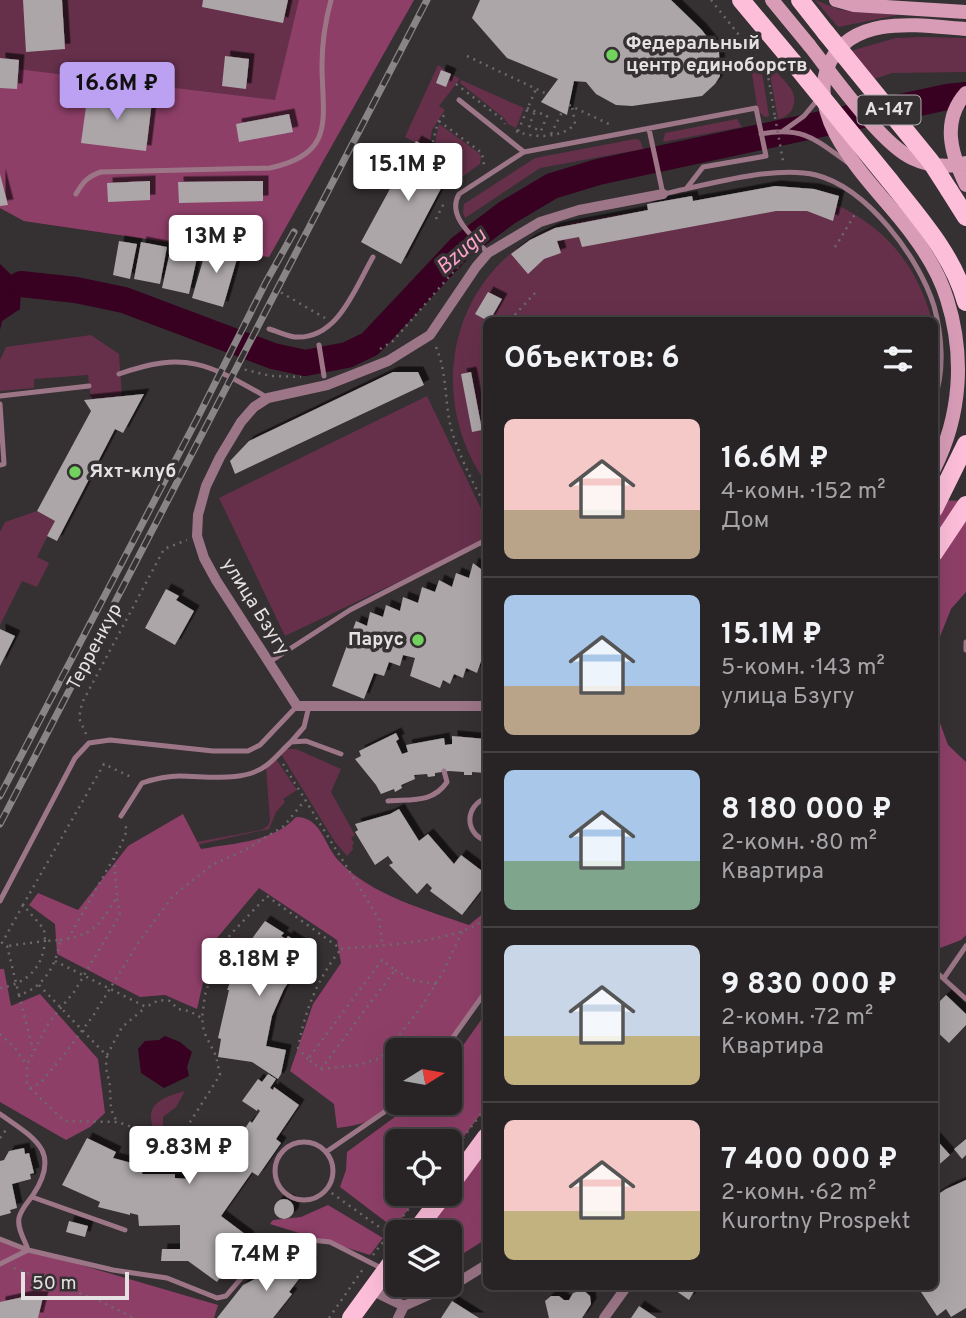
<!DOCTYPE html>
<html lang="ru">
<meta charset="utf-8">
<style>
body{margin:0;font-family:Overpass,sans-serif;background:#343032;color:#f1f3f6;height:100vh;display:flex;flex-direction:column;font-size:26px;white-space:nowrap}
*{box-sizing:border-box;margin:0}
p{font-size:23px;color:#a5a4a7}
.icon{flex:none;width:38px;height:38px;fill:none;stroke:currentColor;stroke-width:2;stroke-linecap:round;stroke-linejoin:round}
.map{position:relative;flex:1;overflow:hidden}
.sheet{position:absolute;left:483px;top:317px;width:455px;height:973px;display:flex;flex-direction:column;background:#282426;border-radius:10px;box-shadow:0 7px 28px #0002,0 0 0 2px #444143}
.sheet>*{flex:none}
.needle{width:46px;rotate:79deg}
.fabs{position:absolute;left:385px;top:1038px;display:grid;gap:14px}
.fabs a{display:grid;place-items:center;width:77px;height:77px;border-radius:10px;background:#282426;box-shadow:0 7px 28px #0002,0 0 0 2px #444143;font-size:35px}
.scale{position:absolute;left:21px;bottom:18px;width:108px;box-sizing:border-box;padding-left:7px;border:4px solid #e5e1e3;border-top:0;font-size:19px;line-height:24px;white-space:nowrap;color:#e5e1e3;-webkit-text-stroke:5px #353032;paint-order:stroke}
.price{position:absolute;translate:-50% -60px;padding:0 16px;border-radius:7px;background:#fff;color:#222;font-size:23px;line-height:46px;filter:drop-shadow(0 2px 4px #0008)}
.price::after{content:'';position:absolute;left:50%;top:42px;width:21px;height:16px;margin-left:-10px;background:inherit;clip-path:polygon(0 0,100% 0,50% 100%)}
.price.current{background:#bca0f2;color:#111}
ul{padding:0;list-style:none}
li{display:flex;align-items:center;gap:21px;height:175px;padding:0 21px}
li+li{border-top:2px solid #444143}
li span{display:grid;place-items:center;flex:none;width:196px;height:140px;border-radius:10px;color:#555}
li>.icon{margin-inline-start:auto}
span .icon{width:84px;height:84px;fill:#fffc;stroke-width:1}
li b{font-size:30px}
h2{display:flex;justify-content:space-between;align-items:center;height:84px;padding:0 21px;font-size:30px}
.map>svg:first-child{display:block}
</style>
<div class="map">
<svg width="966" height="1318" viewBox="0 0 966 1318">
<defs>
<filter id="shadow"><feDropShadow dx="5.5" dy="-5.5" stdDeviation="0" flood-color="#0009"/></filter>
</defs>
<rect width="100%" height="100%" fill="#353032"/>
<path fill="#66304b" d="M0,0H414L269,257L24,221L0,208Z
M815,0L841,10L898,15L838,27Z
M922,37L966,38V72L892,73L874,79L850,51L896,38Z
M750,62H756L761,66L769,116L765,117L758,111Z
M768,63C775,71 785,80 791,89C799,101 792,117 778,119Z
M438,65L460,79L439,106L445,110L432,130L429,150L405,137Z
M461,80L524,108L516,128L508,124L504,118L460,83Z
M737,119L742,127L663,142L665,133Z
M439,124L479,153L481,157L480,164L459,179L443,170L451,157L433,152Z
M635,139L640,140L643,149L540,168L465,218L463,213L464,204L535,158Z
M775,186L814,189L839,196L837,205C888,229 917,267 932,320H486V483C430,403 446,293 529,240C563,218 610,217 648,210L647,204L692,196L693,201Z
M91,335L119,354L122,396L91,399L88,375L34,379V388L0,391V360L6,347Z
M427,396L486,519V540L285,636L219,498Z
M37,511L55,521L37,557L49,563L37,587L22,581L0,625V532L5,522Z
M287,749H296L341,769L331,792L355,835L351,838L354,843L352,846L353,849L347,856L335,842L281,754Z
M276,759L297,790L283,799L285,802L276,812L269,829L192,846L191,843L261,830L268,826L270,820L266,767Z
M185,1091L176,1107L163,1117V1130L152,1128C153,1125 151,1122 151,1119C149,1100 172,1095 185,1091Z"/>
<path fill="#8e3f68" d="M299,0H414L269,257L24,221L0,208V67L275,100Z
M934,500L966,501V592L951,609L935,649Z
M935,709L948,745L966,762V935L961,940L935,950Z
M183,814L201,849C233,843 274,842 296,817C322,817 324,846 339,861C371,895 426,910 469,925L486,911V991L444,1050H397V1102C383,1119 358,1126 337,1128L334,1104L290,1071L313,1004L341,963L337,940L259,888L212,944L197,1009L165,995L140,997L57,954L55,924L29,905L38,893L78,910L128,846Z
M0,969H4L11,1006L40,994L98,1059L105,1113L90,1127L66,1140L0,1102Z
M486,1013V1107L450,1155V1141H397V1194H420L394,1228L340,1187L346,1170L347,1152L414,1103L450,1102V1064Z
M486,1149V1239L450,1262V1232H424Z
M328,1205L383,1238L370,1255L270,1224L273,1220L301,1217Z
M0,1238L16,1246L218,1305L214,1318H0Z"/>
<path fill="#380021" d="M0,264L21,284L20,309L2,321L0,330Z
M165,1036L180,1042L192,1052L187,1067L189,1076L164,1088L141,1073L138,1049L145,1041L159,1040Z"/>
<g fill="none" stroke-linecap="round" stroke-linejoin="round">
<path stroke="#380021" stroke-width="26" d="M21,284L76,290L124,300L273,356L305,363L347,355L370,344L460,248L508,212L552,186L598,172L947,97L966,95"/>
</g>
<path fill="#aca6a8" filter="url(#shadow)" d="M23,0H62L65,49L26,52Z
M203,0H288L283,23L202,7Z
M480,0H671L701,29L719,52L720,76L715,84L702,96L632,106L616,105L596,94L586,82L574,81L567,115L541,102L558,79L507,58L472,18Z
M225,56L249,59L246,89L222,86Z
M0,58L19,60L17,89L0,88Z
M441,70L451,74L446,87L436,83Z
M88,92L152,101L146,151L81,143Z
M289,114L293,132L239,142L236,124Z
M416,141L455,162L401,264L361,242Z
M0,174L8,205L0,206Z
M150,181V200L108,202L107,183Z
M263,181V201L179,203L178,182Z
M775,186L814,189L839,196L833,221L807,211H776L582,247L579,237L557,241L561,253L544,259L528,274L511,254L530,240L555,228L648,210L647,204L692,196L693,201Z
M173,238L200,244L189,294L162,288Z
M119,241L137,244L130,279L113,275Z
M141,242L167,247L160,284L134,279Z
M208,243L239,252L223,307L192,298Z
M488,292L502,299L490,320H486L475,314Z
M393,372H418L424,385L235,474L230,461L249,441Z
M471,372L482,430L472,432L461,374Z
M144,394L123,433L115,429L57,541L47,536L55,521L37,511L91,411L84,400Z
M473,563L486,573V663L481,661L477,673L466,668L463,678L454,674L450,684L443,680L440,688L410,676L415,658L403,655L400,666L389,662L384,676L374,673L364,699L332,686L356,621L367,626L370,612L383,617L386,605L400,611L403,597L418,603L422,587L435,592L439,580L452,587L456,573L469,578Z
M166,589L179,596L176,600L194,611L175,645L145,628Z
M0,629L15,636L0,666Z
M396,733L399,739L396,741L402,754L408,752L406,745L444,738L445,745L452,744V736L486,739V773L472,772V775H464V772L449,771L435,773V776L428,777L427,774L414,775L415,779L401,785L402,788L395,792L394,789L381,794L376,785L355,759L361,756L359,751Z
M399,809L419,841L428,834L454,864L461,855L486,874V884L462,915L430,891L432,888L427,883L417,894L389,865L393,863L388,856L375,865L355,832L358,830L355,824L390,814Z
M265,921L284,933L281,936L286,939L288,936L310,950L284,989L272,1016L266,1046L286,1050L281,1074L278,1079L252,1062L218,1057L221,1039L218,1038L229,990H227L239,960L241,961L247,949L245,948Z
M946,995L966,1014V1025L949,1043L934,1029V1007Z
M268,1074L276,1079L270,1088L273,1090L274,1087L299,1105L276,1139L281,1143L258,1176L252,1172L221,1216L249,1237L217,1282L188,1261H161L162,1249H180V1225L139,1226L138,1215L130,1213V1215L98,1207L100,1202L62,1185L87,1138L116,1152L113,1158L143,1166L142,1174H175V1178L190,1179L186,1177L201,1155L219,1170L228,1157L226,1155L250,1121L252,1123L260,1111L258,1109L257,1111L242,1101L258,1079L262,1082Z
M934,1137L950,1155L934,1169Z
M966,1139V1155L962,1159L954,1149Z
M24,1148L25,1154L29,1153L34,1173L30,1174L31,1179L12,1184L17,1208L10,1210L11,1213L0,1216V1161L4,1160L9,1151Z
M966,1180V1308L951,1317L946,1309L937,1316L917,1286H934V1197L946,1189Z
M274 1209a10 10 0 1 1 20 0a10 10 0 1 1-20 0Z
M69,1221L88,1226L85,1237L66,1232Z
M303,1259L312,1262L289,1292L292,1294L273,1318H217L243,1285L257,1278L264,1282L281,1264L292,1260Z
M669,1286H697L689,1300Z
M583,1290L590,1296L591,1304L582,1318H549L545,1301L551,1296H559L564,1300H569L573,1293Z
M28,1296L43,1297L38,1318H0V1302Z
M452,1301L479,1318H441Z
M639,1306L657,1318H631Z"/>
<g fill="none" stroke-linecap="round" stroke-linejoin="round">
<path stroke="#6e696b" stroke-width="2.5" stroke-dasharray="2 5" stroke-linecap="butt" d="M711,0L767,70L775,117
M467,56L547,94
M456,84L502,119L505,124
M569,105L613,126
M527,108L547,116L541,131L529,126L535,111
M439,121L482,153L484,165
M516,131C532,138 561,139 575,124L572,106
M518,131L536,89
M551,134L562,112
M431,149L438,122L447,112
M436,219L445,201
M835,247L857,211
M275,289L325,318
M510,320L535,293
M436,347C448,375 444,403 452,432C460,456 473,485 486,506
M380,349L393,341L468,255
M238,368L271,376L301,377
M86,734L79,718L82,703L164,549L187,540
M283,764L379,919L382,943
M114,858L117,897
M23,905L2,943L7,946L19,995C43,988 57,965 60,940L45,941L44,929L23,905L104,764L133,778
M68,939L121,845L127,830L125,825
M60,940C95,935 99,925 117,897L120,915L74,992L49,1022L27,1065V1083L30,1088L40,1083L63,1056L93,1016L140,940L173,896L212,865L245,850L284,826L305,800
M55,961L146,1007L159,1000L170,1001L178,1009L189,1011L202,1018
M395,970L411,980L436,984
M39,985L107,1056C104,1075 110,1075 110,1090C111,1103 109,1111 118,1122
M0,988C26,984 43,968 45,941L7,946
M19,995L33,1050
M0,1034L15,1048L27,1065
M107,1055L122,1027L146,1007
M308,1059L298,1048C305,1011 317,979 341,949
M321,1069L395,970L382,960L308,1059L321,1069L358,1065L381,1058L420,1009L443,972L463,930
M30,1088L64,1121L118,1122L153,1135L174,1137L185,1130L220,1075L216,1056L204,1032L202,1018L205,995L218,954L230,935L267,896L341,949C380,945 458,943 486,918
M0,1138L6,1130
M450,1155L486,1107
M326,1189L389,1234
M373,1255L420,1194
M14,1268L100,1301L134,1318
M329,1318L363,1269"/>
<path stroke="#9c7687" stroke-width="5" d="M459,100L524,152
M649,129L663,194C706,185 774,165 816,175C867,188 919,257 934,306C942,335 945,371 934,400
M783,131L804,116L819,98
M761,134C803,126 816,140 847,162
M76,194C83,182 88,176 101,172L270,168C337,154 322,117 322,65C322,43 325,22 331,0
M488,253C474,237 446,217 459,194L524,152L756,108L766,156L703,167L686,189
M269,329C277,331 286,336 295,337C338,340 355,288 373,257
M119,374C186,350 209,364 268,398
M0,396L89,386
M0,404L4,464L0,465
M966,642V650
M268,663L350,610L486,540
M291,742L304,727L309,706
M486,798C465,806 464,833 486,841
M388,801C412,799 433,803 447,782L444,771
M121,816L142,783C154,779 167,776 180,776C207,776 244,783 267,765C276,758 283,749 291,742L306,741L341,754
M0,901L75,758L89,743L110,740L213,751H248L260,745L297,706
M934,970L966,999
M944,978L966,946
M444,1050L486,991
M0,1114C34,1138 62,1151 33,1195C28,1202 21,1209 19,1218C17,1229 25,1240 28,1250L113,1270L167,1278L217,1298L226,1296L267,1248L281,1242L302,1239L330,1242L383,1269
M275 1171a29 29 0 1 1 58 0a29 29 0 1 1-58 0Z
M326,1152L399,1102
M32,1197L125,1230
M0,1239L28,1250
M0,1264L28,1250"/>
<path stroke="#9c7687" stroke-width="10" d="M486,706H297L216,580L204,558L197,536L198,515L206,486L220,457L241,422L254,407L268,398L327,385L388,361L430,335L476,267L488,253L540,222L579,210L663,194
M371,1290L404,1306
M398,1318L404,1306L460,1281L486,1265
M604,1318L627,1286"/>
<path stroke="#d89cb7" stroke-width="14" d="M772,0L809,45
M836,0L854,5L966,12
M934,469C961,416 965,356 947,299C940,276 927,254 912,234C880,189 800,123 830,62C855,13 922,26 966,29"/>
<path stroke="#fdbeda" stroke-width="18" d="M741,0L793,62
M800,0L826,33
M890,181C920,219 953,255 966,302
M949,190L966,217
M934,509L966,444
M934,553L966,505
M450,1186L486,1137
M415,1232L444,1194
M351,1318L397,1255"/>
<defs>
<path id="rail" d="M0,796L197,419L266,282L294,232
M0,824L427,0"/>
</defs>
<use href="#rail" stroke="#898587" stroke-width="7"/>
<use href="#rail" stroke="#353032" stroke-width="4.5" stroke-dasharray="13" stroke-linecap="butt"/>
<path stroke="#6e696b" stroke-width="2.5" stroke-dasharray="2 5" stroke-linecap="butt" d="M775,117L783,161"/>
<path stroke="#9c7687" stroke-width="5" d="M319,345L324,376"/>
<path stroke="#d89cb7" stroke-width="14" d="M809,45C832,74 881,144 912,158C929,166 948,168 966,163
M966,185C951,154 941,121 966,93"/>
<path stroke="#fdbeda" stroke-width="18" d="M826,33L931,162L949,190
M793,62L890,181"/>
</g>
<g fill="#71d25e" stroke="#353032" stroke-width="2.5">
<circle cx="612" cy="55" r="7"/>
<circle cx="75" cy="472" r="7"/>
<circle cx="418" cy="640" r="7"/>
</g>
<g text-anchor="middle" dominant-baseline="central" stroke-width="7" stroke-linejoin="round" paint-order="stroke">
<rect fill="#353032" stroke="#b0acae" stroke-width="2" x="857.5" y="95.5" width="63" height="29" rx="5"/>
<g font-size="18" font-weight="bold" fill="#e5e1e3">
<text x="889" y="110">А-147</text>
</g>
<g font-size="19" font-weight="bold" fill="#e5e1e3" stroke="#353032" text-anchor="start">
<text x="626" y="44">Федеральный<tspan x="626" dy="22">центр единоборств</tspan></text>
<text x="89" y="472">Яхт-клуб</text>
<text x="404" y="640" text-anchor="end">Парус</text>
</g>
<g font-size="19" fill="#e5e1e3" stroke="#353032">
<text transform="translate(255 607) rotate(58)">улица Бзугу</text>
<text transform="translate(95 647) rotate(-62)">Терренкур</text>
</g>
<g font-size="21" font-style="italic" fill="#fba2cc" stroke="#353032">
<text transform="translate(462 252) rotate(-41)">Bzugu</text>
</g>
</g>
</svg>
<div class="fabs">
<a><svg class="needle" viewBox="-14 -14 28 28"><path d="M0-13l5 13h-10z" fill="#e53935"/><path d="M0 13l5-13h-10z" fill="#a5a4a7"/></svg></a>
<a><svg class="icon" aria-label="locate" viewBox="0 0 24 24"><circle cx="12" cy="12" r="6"/><path d="M12 2v4M12 18v4M2 12h4M18 12h4"/></svg></a>
<a><svg class="icon" aria-label="layers" viewBox="0 0 24 24"><path d="M12 4l9 5-9 5-9-5zM3 14l9 5 9-5"/></svg></a>
</div>
<div class="scale">50 m</div>
<b class="price current" style="left:117px;top:122px">16.6M ₽</b>
<b class="price" style="left:408px;top:203px">15.1M ₽</b>
<b class="price" style="left:216px;top:275px">13M ₽</b>
<b class="price" style="left:259px;top:998px">8.18M ₽</b>
<b class="price" style="left:189px;top:1186px">9.83M ₽</b>
<b class="price" style="left:266px;top:1293px">7.4M ₽</b>
<section class="sheet">
<h2>Объектов: 6<svg class="icon" aria-label="filters" viewBox="0 0 24 24"><path d="M4 7h16M4 17h16"/><circle cx="9" cy="7" r="2"/><circle cx="15" cy="17" r="2"/></svg></h2>
<ul>
<li><span style="background:linear-gradient(#f6c9c9 65%,#b9a48a 0)"><svg class="icon" aria-label="home" viewBox="0 0 24 24"><path d="M3 11l9-7 9 7M6 9v11h12V9"/></svg></span><div><b>16.6M ₽</b><p>4-комн. · 152 m²</p><p>Дом</p></div></li>
<li><span style="background:linear-gradient(#a9c7e8 65%,#b9a48a 0)"><svg class="icon" aria-label="home" viewBox="0 0 24 24"><path d="M3 11l9-7 9 7M6 9v11h12V9"/></svg></span><div><b>15.1M ₽</b><p>5-комн. · 143 m²</p><p>улица Бзугу</p></div></li>
<li><span style="background:linear-gradient(#a9c7e8 65%,#7fa58c 0)"><svg class="icon" aria-label="home" viewBox="0 0 24 24"><path d="M3 11l9-7 9 7M6 9v11h12V9"/></svg></span><div><b>8 180 000 ₽</b><p>2-комн. · 80 m²</p><p>Квартира</p></div></li>
<li><span style="background:linear-gradient(#c9d6e8 65%,#c2b280 0)"><svg class="icon" aria-label="home" viewBox="0 0 24 24"><path d="M3 11l9-7 9 7M6 9v11h12V9"/></svg></span><div><b>9 830 000 ₽</b><p>2-комн. · 72 m²</p><p>Квартира</p></div></li>
<li><span style="background:linear-gradient(#f6c9c9 65%,#c2b280 0)"><svg class="icon" aria-label="home" viewBox="0 0 24 24"><path d="M3 11l9-7 9 7M6 9v11h12V9"/></svg></span><div><b>7 400 000 ₽</b><p>2-комн. · 62 m²</p><p>Kurortny Prospekt</p></div></li>
</ul>
</section>
</div>
